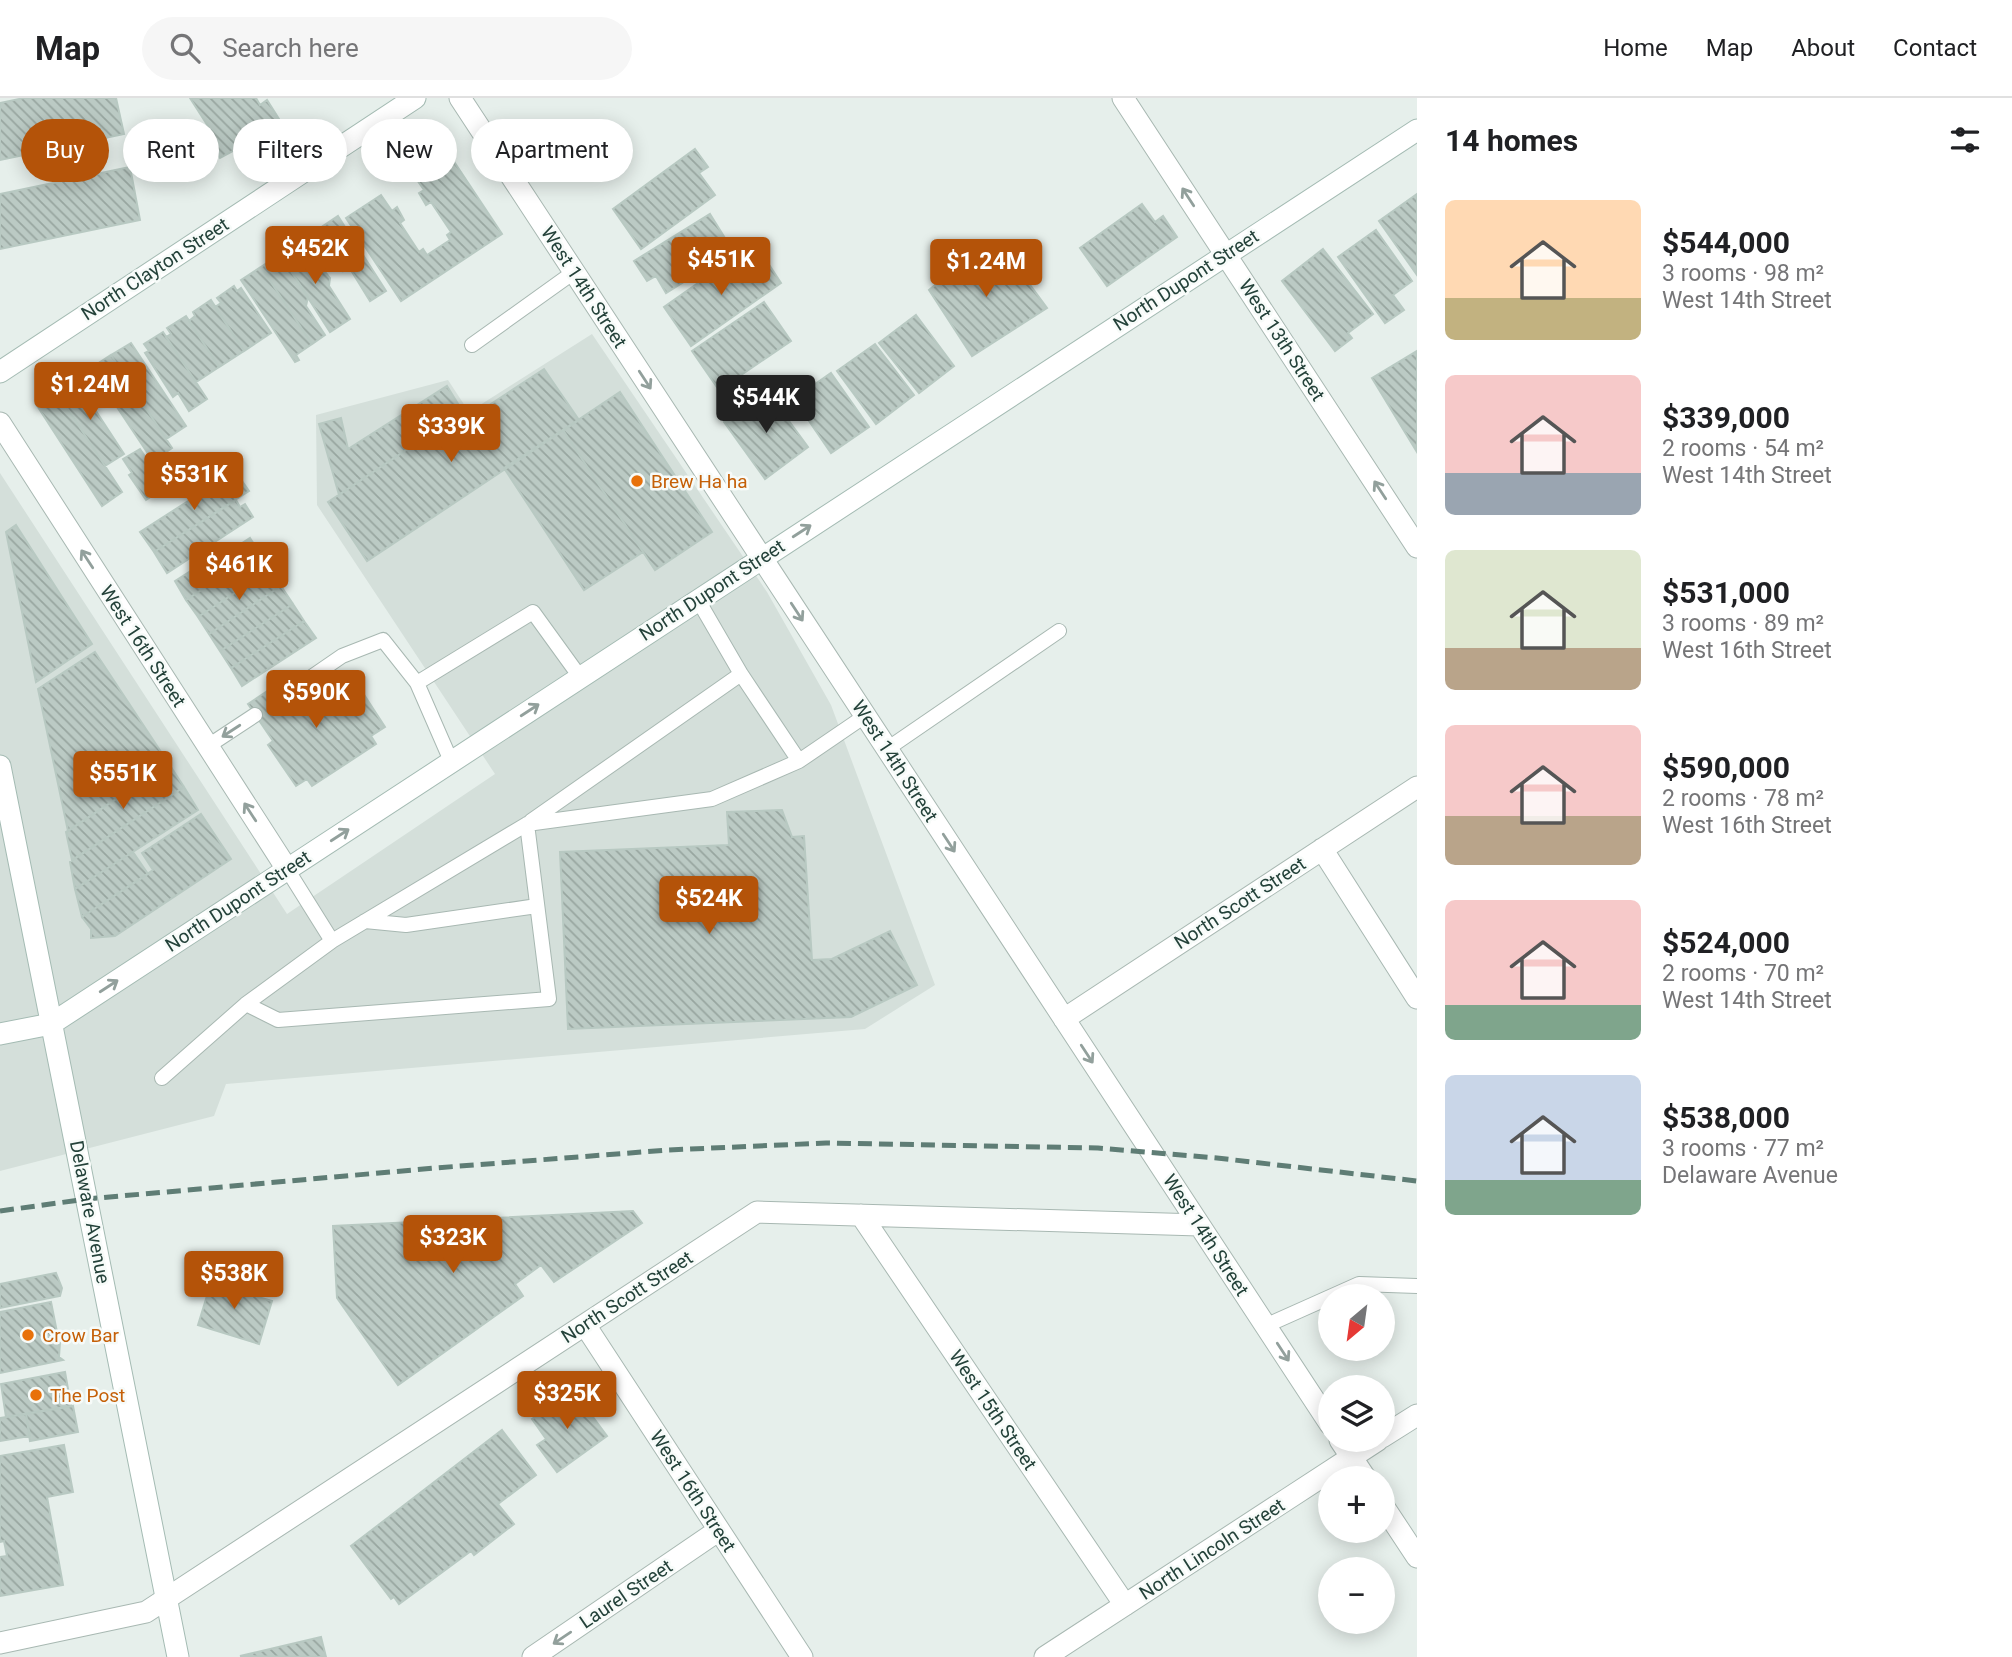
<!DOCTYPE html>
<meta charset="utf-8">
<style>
body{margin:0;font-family:Roboto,sans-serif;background:#f6f6f6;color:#202124;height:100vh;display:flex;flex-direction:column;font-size:26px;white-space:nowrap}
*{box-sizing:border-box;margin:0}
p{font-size:23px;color:#757577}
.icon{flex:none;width:38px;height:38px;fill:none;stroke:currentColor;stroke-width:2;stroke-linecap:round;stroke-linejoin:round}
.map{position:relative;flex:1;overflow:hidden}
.panel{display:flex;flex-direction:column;background:#fff;width:595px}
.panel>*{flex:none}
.top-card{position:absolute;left:21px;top:21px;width:665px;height:63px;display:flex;gap:14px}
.needle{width:46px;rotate:209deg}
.tools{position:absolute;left:1318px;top:1186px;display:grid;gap:14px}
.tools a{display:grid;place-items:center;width:77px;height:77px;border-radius:50%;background:#fff;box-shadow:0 4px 18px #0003;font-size:35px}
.price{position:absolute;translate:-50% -60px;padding:0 16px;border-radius:7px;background:#b45309;color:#fff;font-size:23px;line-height:46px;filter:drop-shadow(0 2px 4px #0008)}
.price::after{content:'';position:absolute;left:50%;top:42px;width:21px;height:16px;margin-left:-10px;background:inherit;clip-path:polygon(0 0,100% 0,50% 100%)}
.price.selected{background:#222;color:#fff}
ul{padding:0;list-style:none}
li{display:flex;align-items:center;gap:21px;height:175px;padding:0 28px}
li span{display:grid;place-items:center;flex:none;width:196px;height:140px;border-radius:10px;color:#555}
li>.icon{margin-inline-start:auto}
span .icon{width:84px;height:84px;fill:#fffc;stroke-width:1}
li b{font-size:30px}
h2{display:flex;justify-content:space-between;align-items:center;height:84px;padding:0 28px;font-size:30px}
.tag{padding:0 24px;border-radius:32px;background:#fff;box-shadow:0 4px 18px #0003;font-size:24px;line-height:63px}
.tag.selected{background:#b45309;color:#fff}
header{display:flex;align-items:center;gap:42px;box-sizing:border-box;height:98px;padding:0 35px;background:#fff;border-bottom:2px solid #e0e0e0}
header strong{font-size:33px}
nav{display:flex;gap:38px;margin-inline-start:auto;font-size:24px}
.search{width:490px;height:63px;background:#f6f6f6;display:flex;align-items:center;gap:18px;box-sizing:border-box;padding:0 24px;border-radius:38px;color:#757577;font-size:26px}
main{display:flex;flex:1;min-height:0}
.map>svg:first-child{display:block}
</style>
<header>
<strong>Map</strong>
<div class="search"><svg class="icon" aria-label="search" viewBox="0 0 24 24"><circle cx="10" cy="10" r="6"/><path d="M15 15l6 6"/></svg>Search here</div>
<nav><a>Home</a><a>Map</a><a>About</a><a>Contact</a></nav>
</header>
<main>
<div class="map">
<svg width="1417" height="1559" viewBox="0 0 1417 1559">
<defs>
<pattern id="building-back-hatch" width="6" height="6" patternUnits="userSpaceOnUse" patternTransform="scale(1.75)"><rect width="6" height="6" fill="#bbcac4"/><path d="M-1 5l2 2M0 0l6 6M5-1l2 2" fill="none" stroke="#98a6a0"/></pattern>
</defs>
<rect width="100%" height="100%" fill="#e6efeb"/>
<path fill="#d4dfda" d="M592,236L767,494L831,607L935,887L865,931L226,986L214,1018L0,1073V375L287,816L495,676L317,407L316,317L448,282L469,314Z"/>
<path fill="url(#building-back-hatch)" stroke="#b8c9c2" stroke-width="2" d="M24,0H116L124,36L0,62V5Z
M190,0H256L260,7L267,2L279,21L257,36L259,39L220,60L207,40L213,36Z
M695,51L708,69L699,75L715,97L641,151L613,111Z
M447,53L502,136L401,203L346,120L381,97L392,113L397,109L404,122L400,125L419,154L423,151L427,157L450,142L447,137L451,134L431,104L426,107L419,95L424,92L413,76Z
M130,69L140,122L0,151V96Z
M1417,96V177L1379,123Z
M1142,106L1155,124L1163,118L1177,139L1107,188L1080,150Z
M710,116L733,153L666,195L656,178L647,183L634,163Z
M338,118L386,193L370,203L349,169L343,173L317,132Z
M1376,132L1412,183L1393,197L1404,212L1385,225L1338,159Z
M300,143L318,172L325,174L330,180L329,188L350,221L330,234L280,156Z
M1002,149L1047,210L972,258L929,192L980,150L988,160Z
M1323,151L1373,216L1348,235L1352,240L1335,253L1282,183Z
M745,152L758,171L768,165L781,185L691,248L664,209Z
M280,156L308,199L306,208L325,237L312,246L261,169Z
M261,169L312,246L296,257L299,262L295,264L241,182Z
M234,188L237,193L241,190L271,235L244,253L215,209L221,205L217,200Z
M211,202L244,253L219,269L189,223L195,218L193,214Z
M764,204L791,243L719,292L692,253Z
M916,217L954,268L919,295L879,245Z
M186,218L219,269L196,284L166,239L171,236L167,230Z
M163,234L207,301L189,313L178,295L173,299L145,255L149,253L144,246Z
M131,245L186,328L166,341L111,257Z
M875,246L914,297L876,326L837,273Z
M1417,253V354L1372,280Z
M111,257L172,350L153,363L91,270Z
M544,271L579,322L367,463L328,404L463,314L468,321Z
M831,275L869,329L831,355L794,301Z
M75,281L124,356L105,368L56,293Z
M447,288L463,314L339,397L319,326L341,320L348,351Z
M56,293L122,394L102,408L36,306Z
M767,293L808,349L765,381L724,324Z
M620,294L712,434L655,472L563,332Z
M563,332L643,454L584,492L504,370Z
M140,351L166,389L146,402L129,377L132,375L123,361Z
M235,373L249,393L154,454L140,434Z
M236,402L240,409L245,406L253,419L167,475L154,454Z
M16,427L92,546L36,584L6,434Z
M250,440L259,454L186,502L175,483L222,453L224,457Z
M259,454L270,472L198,519L186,502Z
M270,472L281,488L209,536L198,519Z
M281,488L293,506L220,553L209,536Z
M293,506L304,523L231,570L220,553Z
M304,523L316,540L242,588L231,570Z
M95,554L169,666L68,733L38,591Z
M287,580L307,611L338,590L342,596L357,586L385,629L371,638L376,646L312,688L307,681L296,688L268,647L273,643L248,606Z
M169,666L184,689L72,762L66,734Z
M184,689L198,712L75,791L70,764Z
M782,712L792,739L804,738L812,862L832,861L890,833L917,887L851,919L568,931L560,754L729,747L727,714Z
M201,716L231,761L115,838L91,840V831L82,819L153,772L142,755Z
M133,754L148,776L82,819L75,791Z
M633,1113L642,1125L554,1184L541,1167L515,1186L523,1198L398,1287L337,1200L333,1128Z
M56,1175L62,1190L60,1198L0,1210V1186Z
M214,1175L237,1182L234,1192L272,1203L259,1246L198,1227Z
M51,1204L57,1234L54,1240L60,1244L59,1259L63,1262L0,1275V1214Z
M65,1274L71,1308L6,1319L1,1286Z
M573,1292L607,1338L557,1374L537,1347L546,1341L532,1321Z
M73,1308L78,1334L30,1343L26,1316Z
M26,1316L30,1338L0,1343V1320Z
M502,1332L536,1377L498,1406L514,1426L474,1457L471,1453L399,1506L394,1499L391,1501L351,1448Z
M64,1347L73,1394L47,1399L63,1487L0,1498V1459L7,1458L4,1443L0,1444V1358Z
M321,1539L326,1559L240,1558Z"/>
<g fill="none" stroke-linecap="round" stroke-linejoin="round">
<defs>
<path id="lane" d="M472,247L574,174
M294,591L342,558L383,542L417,585
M208,648L255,617
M887,651L1059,533
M451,663L417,585L533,514L580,579
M799,663L865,618
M531,723L741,576L698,502
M527,726L712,701L799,663L741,576
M365,823L406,827L537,808
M246,906L278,922L549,901L527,726L332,843
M162,980L246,906L332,843L287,771
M1265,1228L1359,1186L1417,1188"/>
<path id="street" d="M460,0L1330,1326
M1123,0L1417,449
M0,325L287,771
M1322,751L1417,900
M1064,921L1417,689
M861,1117L1125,1507
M585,1227L802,1559
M1382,1339L1417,1317
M1340,1342L1366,1381
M1382,1406L1417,1459
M0,1545L146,1514L757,1114L1199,1127
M533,1559L719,1432
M1045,1559L1378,1342"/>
<path id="secondary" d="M0,274L415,0
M0,668L178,1559
M0,936L51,926L1417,32"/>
</defs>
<use href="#lane" stroke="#a8b8b2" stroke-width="16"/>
<use href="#street" stroke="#a8b8b2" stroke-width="23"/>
<use href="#secondary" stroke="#a4bbb3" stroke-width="23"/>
<use href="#lane" stroke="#fff" stroke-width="14"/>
<use href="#street" stroke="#fff" stroke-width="21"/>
<use href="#secondary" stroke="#fff" stroke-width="21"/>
<path stroke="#5f7d75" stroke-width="5" stroke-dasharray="14 7" stroke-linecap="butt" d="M0,1113L87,1101L435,1070L668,1052L826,1045L1098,1050L1217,1060L1417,1083"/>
</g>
<defs><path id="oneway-shaft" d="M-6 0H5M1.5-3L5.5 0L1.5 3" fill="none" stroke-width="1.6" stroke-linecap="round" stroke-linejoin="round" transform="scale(1.75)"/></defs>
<g stroke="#92a09c">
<use href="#oneway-shaft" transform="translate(1188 99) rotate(-123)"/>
<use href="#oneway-shaft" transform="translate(645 282) rotate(57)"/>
<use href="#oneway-shaft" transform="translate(1380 392) rotate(-123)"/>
<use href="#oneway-shaft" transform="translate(802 433) rotate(-33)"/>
<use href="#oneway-shaft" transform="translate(87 461) rotate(-123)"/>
<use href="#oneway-shaft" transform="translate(797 514) rotate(57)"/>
<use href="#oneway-shaft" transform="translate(530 612) rotate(-33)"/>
<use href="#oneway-shaft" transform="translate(231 633) rotate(147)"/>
<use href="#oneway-shaft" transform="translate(250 714) rotate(-123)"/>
<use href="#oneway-shaft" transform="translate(340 737) rotate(-33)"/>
<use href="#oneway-shaft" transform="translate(949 745) rotate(57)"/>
<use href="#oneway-shaft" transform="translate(109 888) rotate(-33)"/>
<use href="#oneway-shaft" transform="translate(1087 956) rotate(57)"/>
<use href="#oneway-shaft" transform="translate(1283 1254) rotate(57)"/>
<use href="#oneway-shaft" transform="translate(562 1540) rotate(146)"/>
</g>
<g fill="#e8710a" stroke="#f7fbf9" stroke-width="2.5">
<circle cx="637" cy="383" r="7"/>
<circle cx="28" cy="1237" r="7"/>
<circle cx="36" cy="1297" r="7"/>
</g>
<g text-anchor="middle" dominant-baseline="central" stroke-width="5" stroke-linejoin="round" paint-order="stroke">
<g font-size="19" fill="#24423a" stroke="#f7fbf9">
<text transform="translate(155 171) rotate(-33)">North Clayton Street</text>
<text transform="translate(1186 182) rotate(-33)">North Dupont Street</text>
<text transform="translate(584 189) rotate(57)">West 14th Street</text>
<text transform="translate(1282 242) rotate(57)">West 13th Street</text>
<text transform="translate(712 492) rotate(-33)">North Dupont Street</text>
<text transform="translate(143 548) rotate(57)">West 16th Street</text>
<text transform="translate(895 663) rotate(57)">West 14th Street</text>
<text transform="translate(238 803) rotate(-33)">North Dupont Street</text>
<text transform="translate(1240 805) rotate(-33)">North Scott Street</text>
<text transform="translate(90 1114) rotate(79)">Delaware Avenue</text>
<text transform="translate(1206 1137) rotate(57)">West 14th Street</text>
<text transform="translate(627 1199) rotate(-33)">North Scott Street</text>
<text transform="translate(993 1312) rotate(56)">West 15th Street</text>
<text transform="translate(693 1393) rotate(57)">West 16th Street</text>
<text transform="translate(1212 1451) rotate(-33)">North Lincoln Street</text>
<text transform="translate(626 1496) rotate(-34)">Laurel Street</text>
</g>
<g font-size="19" fill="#c56008" stroke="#f7fbf9" text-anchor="start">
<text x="651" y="383">Brew Ha ha</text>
<text x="42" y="1237">Crow Bar</text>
<text x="50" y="1297">The Post</text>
</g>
</g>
</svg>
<div class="tools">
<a><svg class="needle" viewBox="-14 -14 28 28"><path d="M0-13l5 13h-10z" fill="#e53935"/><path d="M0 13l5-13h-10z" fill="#757577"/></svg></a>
<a><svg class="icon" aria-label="layers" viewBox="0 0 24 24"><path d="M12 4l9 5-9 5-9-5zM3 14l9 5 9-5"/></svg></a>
<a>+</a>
<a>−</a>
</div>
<b class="price" style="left:315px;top:188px">$452K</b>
<b class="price" style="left:721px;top:199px">$451K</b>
<b class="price" style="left:986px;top:201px">$1.24M</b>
<b class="price" style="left:90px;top:324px">$1.24M</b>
<b class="price selected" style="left:766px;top:337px">$544K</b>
<b class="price" style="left:451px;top:366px">$339K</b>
<b class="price" style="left:194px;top:414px">$531K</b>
<b class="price" style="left:239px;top:504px">$461K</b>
<b class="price" style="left:316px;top:632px">$590K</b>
<b class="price" style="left:123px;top:713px">$551K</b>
<b class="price" style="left:709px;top:838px">$524K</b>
<b class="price" style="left:453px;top:1177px">$323K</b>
<b class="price" style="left:234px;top:1213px">$538K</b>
<b class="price" style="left:567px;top:1333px">$325K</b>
<div class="top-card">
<a class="tag selected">Buy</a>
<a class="tag">Rent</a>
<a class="tag">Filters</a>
<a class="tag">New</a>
<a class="tag">Apartment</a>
</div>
</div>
<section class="panel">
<h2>14 homes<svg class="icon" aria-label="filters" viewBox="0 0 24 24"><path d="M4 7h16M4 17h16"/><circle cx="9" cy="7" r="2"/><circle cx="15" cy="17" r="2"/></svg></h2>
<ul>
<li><span style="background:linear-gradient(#ffd9b3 70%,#c2b280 0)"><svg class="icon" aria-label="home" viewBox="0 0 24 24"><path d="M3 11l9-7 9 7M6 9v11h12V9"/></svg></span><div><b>$544,000</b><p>3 rooms · 98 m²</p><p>West 14th Street</p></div></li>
<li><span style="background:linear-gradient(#f6c9c9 70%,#9aa5b1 0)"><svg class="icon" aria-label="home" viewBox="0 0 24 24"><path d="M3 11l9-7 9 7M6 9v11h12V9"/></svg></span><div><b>$339,000</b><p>2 rooms · 54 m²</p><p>West 14th Street</p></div></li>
<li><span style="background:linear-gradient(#dfe7d0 70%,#b9a48a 0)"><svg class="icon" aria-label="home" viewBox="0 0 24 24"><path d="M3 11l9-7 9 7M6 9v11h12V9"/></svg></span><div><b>$531,000</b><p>3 rooms · 89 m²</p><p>West 16th Street</p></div></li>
<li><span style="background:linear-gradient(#f6c9c9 65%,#b9a48a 0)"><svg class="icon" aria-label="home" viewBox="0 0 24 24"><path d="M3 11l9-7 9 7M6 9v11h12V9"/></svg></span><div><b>$590,000</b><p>2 rooms · 78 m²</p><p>West 16th Street</p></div></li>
<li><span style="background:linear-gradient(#f6c9c9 75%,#7fa58c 0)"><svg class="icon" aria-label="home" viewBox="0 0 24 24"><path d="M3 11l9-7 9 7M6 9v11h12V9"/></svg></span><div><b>$524,000</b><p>2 rooms · 70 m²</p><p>West 14th Street</p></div></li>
<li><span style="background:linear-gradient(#c9d6e8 75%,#7fa58c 0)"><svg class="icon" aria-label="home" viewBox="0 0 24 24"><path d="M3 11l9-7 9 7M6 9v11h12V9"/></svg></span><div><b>$538,000</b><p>3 rooms · 77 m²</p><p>Delaware Avenue</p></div></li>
</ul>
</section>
</main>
